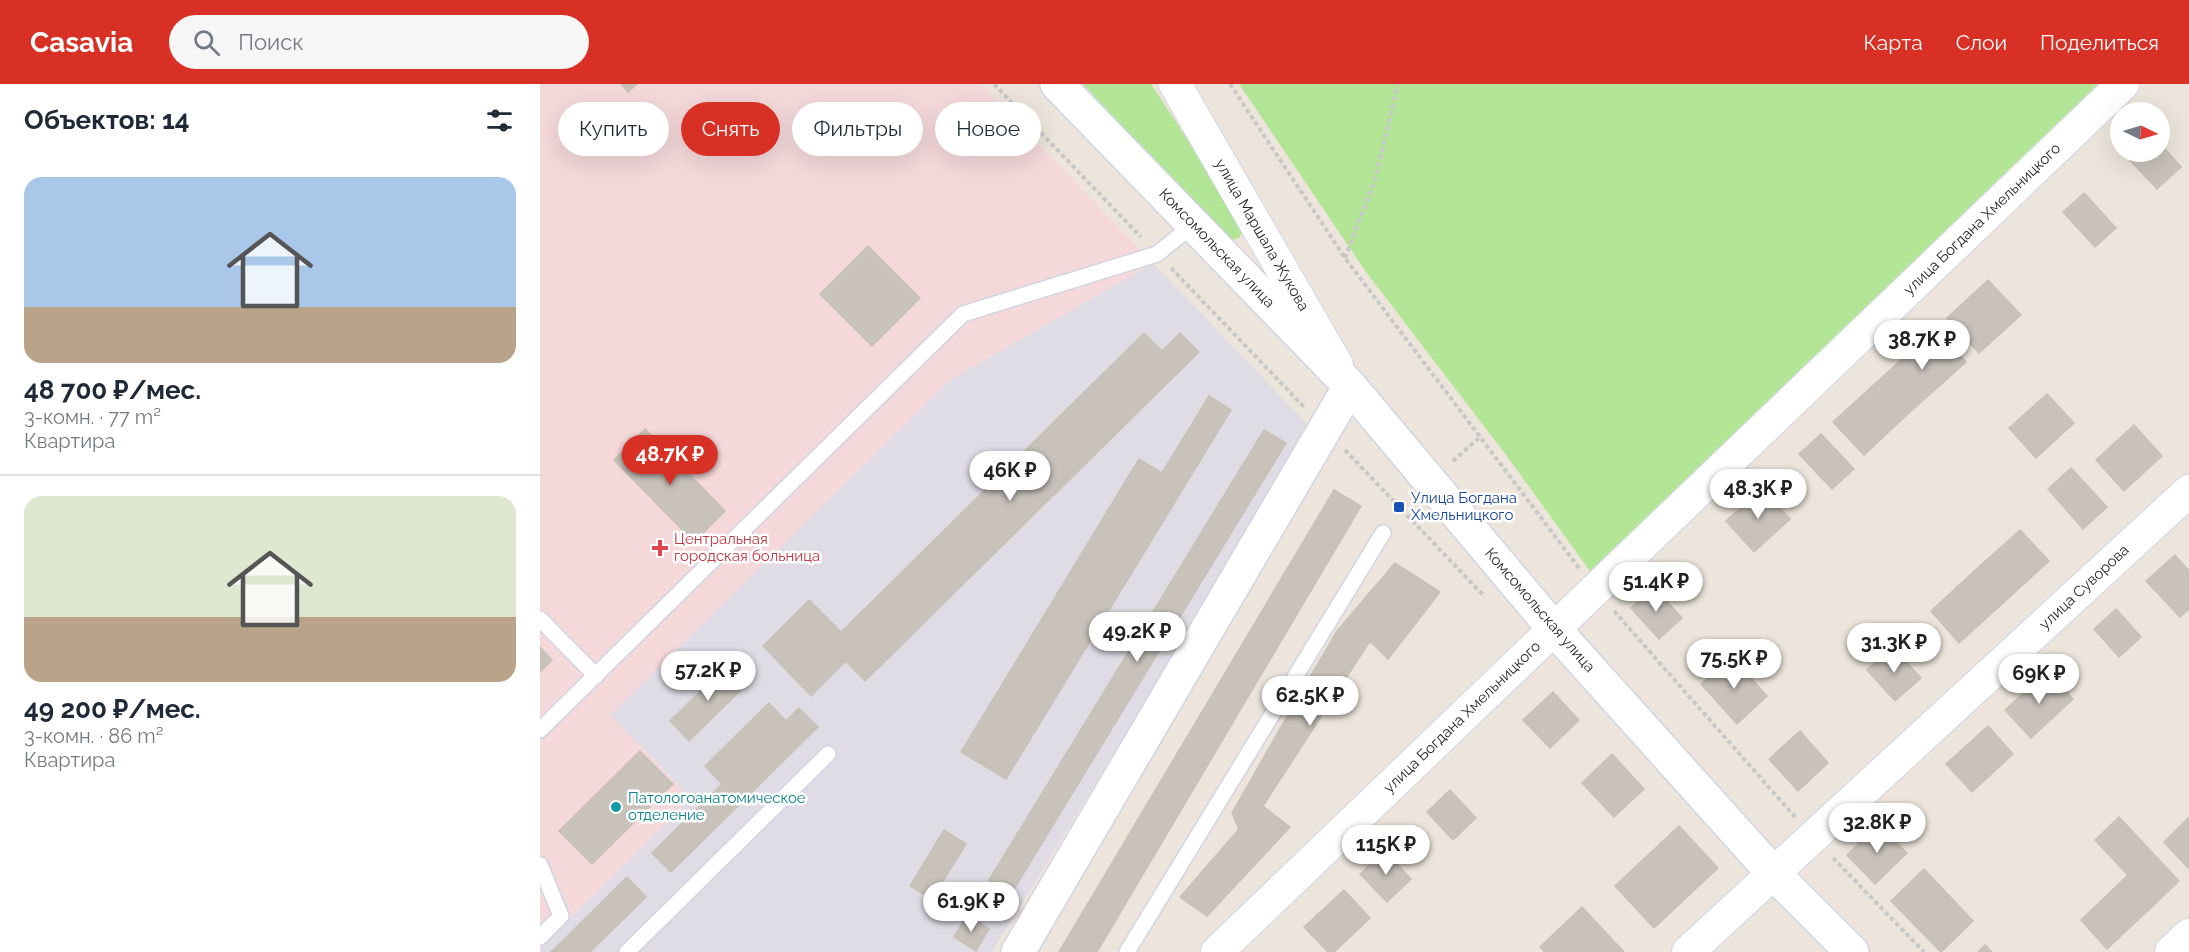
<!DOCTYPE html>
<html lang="ru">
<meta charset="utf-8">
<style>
body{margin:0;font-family:Raleway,sans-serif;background:#f6f6f7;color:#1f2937;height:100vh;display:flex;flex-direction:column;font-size:22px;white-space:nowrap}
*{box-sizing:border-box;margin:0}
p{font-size:20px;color:#747a83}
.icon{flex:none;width:33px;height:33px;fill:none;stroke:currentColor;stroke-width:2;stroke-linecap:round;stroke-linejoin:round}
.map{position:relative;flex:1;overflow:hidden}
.sheet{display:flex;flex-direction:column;background:#fff;width:540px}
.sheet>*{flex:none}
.guide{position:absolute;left:18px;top:18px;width:570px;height:54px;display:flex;gap:12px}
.needle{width:39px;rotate:95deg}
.fabs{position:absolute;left:1570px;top:18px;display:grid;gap:12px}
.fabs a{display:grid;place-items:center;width:60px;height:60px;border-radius:50%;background:#fff;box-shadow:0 6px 24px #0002;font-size:30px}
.price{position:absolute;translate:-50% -51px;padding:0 14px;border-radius:21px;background:#fff;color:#222;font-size:20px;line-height:39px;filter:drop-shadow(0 2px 3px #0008)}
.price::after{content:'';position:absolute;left:50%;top:36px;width:18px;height:14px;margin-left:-9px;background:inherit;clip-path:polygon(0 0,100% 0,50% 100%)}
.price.active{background:#d93025;color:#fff}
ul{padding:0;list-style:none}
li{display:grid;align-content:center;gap:12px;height:318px;padding:0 24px}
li+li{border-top:2px solid #e0e1e3}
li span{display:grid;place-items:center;height:186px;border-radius:18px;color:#555}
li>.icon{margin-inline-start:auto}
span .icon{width:108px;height:108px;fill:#fffc;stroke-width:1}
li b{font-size:26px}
h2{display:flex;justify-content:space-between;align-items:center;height:72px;padding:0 24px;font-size:26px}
.tag{padding:0 21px;border-radius:27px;background:#fff;box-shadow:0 6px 24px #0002;font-size:21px;line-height:54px}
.tag.active{background:#d93025;color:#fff}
header{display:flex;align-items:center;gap:36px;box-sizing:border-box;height:84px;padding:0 30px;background:#d93025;color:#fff}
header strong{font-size:28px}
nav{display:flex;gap:33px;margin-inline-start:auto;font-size:21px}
.search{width:420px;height:54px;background:#f6f6f7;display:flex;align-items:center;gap:15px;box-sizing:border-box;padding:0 21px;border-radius:33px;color:#747a83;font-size:22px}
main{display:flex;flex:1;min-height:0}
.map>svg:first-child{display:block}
</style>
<header>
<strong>Casavia</strong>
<div class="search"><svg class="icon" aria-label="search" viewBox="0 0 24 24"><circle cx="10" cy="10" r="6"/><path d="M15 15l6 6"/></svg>Поиск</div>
<nav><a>Карта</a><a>Слои</a><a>Поделиться</a></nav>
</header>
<main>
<section class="sheet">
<h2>Объектов: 14<svg class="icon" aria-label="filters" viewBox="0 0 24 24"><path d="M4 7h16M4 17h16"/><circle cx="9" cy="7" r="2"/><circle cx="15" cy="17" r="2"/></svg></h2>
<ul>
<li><span style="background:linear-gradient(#a9c7e8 70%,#b9a48a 0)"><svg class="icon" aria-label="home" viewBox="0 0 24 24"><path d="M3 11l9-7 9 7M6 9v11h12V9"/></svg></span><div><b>48 700 ₽/мес.</b><p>3-комн. · 77 m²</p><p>Квартира</p></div></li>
<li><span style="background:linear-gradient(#dfe7d0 65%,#b9a48a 0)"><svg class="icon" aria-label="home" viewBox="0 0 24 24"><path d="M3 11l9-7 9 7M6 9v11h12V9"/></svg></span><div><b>49 200 ₽/мес.</b><p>3-комн. · 86 m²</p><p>Квартира</p></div></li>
</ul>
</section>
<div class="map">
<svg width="1649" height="868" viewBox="0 0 1649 868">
<rect width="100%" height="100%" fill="#ede5dc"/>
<path fill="#dfdce5" d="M613,179L772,345L452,868H0L69,631L410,296Z"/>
<path fill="#f4d8da" d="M0,0H440L613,179L410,296L70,631L151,715L0,864Z"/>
<path fill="#b2e596" d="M543,0H611L702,138L703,147L699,154L692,156L682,151Z
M699,0H1558L1050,487L966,371L826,188Z"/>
<path fill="#c8c2bb" stroke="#c8c1b5" stroke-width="1.5" d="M81,0H97L88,8Z
M1620,59L1641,83L1617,105L1585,71L1589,68H1620Z
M1544,109L1576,144L1555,163L1523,128Z
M328,162L380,214L332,262L280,210Z
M1448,196L1481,231L1439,269L1407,234Z
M1395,245L1426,278L1369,329L1339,296Z
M604,249L622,267L640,249L659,268L325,597L289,560Z
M1339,296L1369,329L1324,371L1293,338Z
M1507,310L1534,339L1496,374L1469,344Z
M669,312L691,326L466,695L421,668L599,375L622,389Z
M1594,341L1622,372L1584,407L1556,376Z
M105,345L185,427L154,458L74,376Z
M724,346L746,359L471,810L449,796Z
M1281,350L1314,385L1292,405L1259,370Z
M1531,384L1567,423L1543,445L1508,405Z
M1222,404L1250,435L1214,468L1186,437Z
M794,406L821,422L557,868H519Z
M1480,446L1509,477L1461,521L1432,489Z
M1635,471L1649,487V525L1640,533L1606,497Z
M855,479L900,508L848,575L830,557L723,722L750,743L667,832L640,813L699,745L692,729L750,627L797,547Z
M1432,489L1461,521L1419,559L1391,527Z
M1114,503L1142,534L1119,555L1091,524Z
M269,516L301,548L289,560L306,577L271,612L223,562Z
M1576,525L1601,553L1579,573L1554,545Z
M1352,562L1381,594L1355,617L1327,586Z
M0,563L12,576L0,588Z
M1191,572L1227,612L1197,640L1161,600Z
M188,580L207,600L149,657L130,637Z
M1508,587L1533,615L1491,654L1465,626Z
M1013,608L1039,636L1010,664L983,636Z
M229,619L246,637L259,624L278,643L131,788L112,769L182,700L165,682Z
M1448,642L1473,670L1432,708L1406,680Z
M1260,647L1288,679L1258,707L1229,675Z
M100,667L133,700L52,780L19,747Z
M1072,670L1104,705L1074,733L1042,699Z
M910,706L936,734L913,756L887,728Z
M1579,733L1639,797L1615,820L1555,756Z
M1649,733V785L1624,758Z
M1339,740L1367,769L1335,800L1307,771Z
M1139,742L1178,784L1114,844L1075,802Z
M404,746L426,760L392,815L370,802Z
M845,767L871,795L847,818L820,790Z
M1384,785L1433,837L1401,868L1351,817Z
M1588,791L1615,820L1567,865L1541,836Z
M87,793L106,813L50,868H11Z
M804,806L830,834L794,868H788L764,843Z
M1042,823L1084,868H1005L1000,863Z
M427,831L449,845L436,867L414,853Z
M1445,861L1452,868H1438Z"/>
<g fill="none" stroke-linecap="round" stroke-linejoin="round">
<defs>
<path id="lane" d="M0,535L56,592
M0,646L423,230L617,170L654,140
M0,781L21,832L0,853
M87,868L288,670
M587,868L843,449"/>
<path id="street" d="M635,0L797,281
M677,868L1583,0
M1148,868L1649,407
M1631,868L1649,851"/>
<path id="secondary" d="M517,0L810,302L1014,545L1233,789L1312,868
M478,868L810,302"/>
</defs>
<use href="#lane" stroke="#d1d4e3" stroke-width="18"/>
<use href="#street" stroke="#d1d4e3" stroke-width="34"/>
<use href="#secondary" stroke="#d1d4e3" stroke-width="36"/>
<path stroke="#c8c8c8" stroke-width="4" stroke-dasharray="4.5 3" stroke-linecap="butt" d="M454,0L601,153
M690,0L805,174L1039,484
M805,174L835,96L858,0
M631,184L765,324
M805,366L945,513
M913,377L939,354
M1074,527L1255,733
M1293,774L1384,868"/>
<use href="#lane" stroke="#fff" stroke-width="15"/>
<use href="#street" stroke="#fff" stroke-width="32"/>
<use href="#secondary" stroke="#fff" stroke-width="33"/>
</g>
<rect fill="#1a4fb4" stroke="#fff" stroke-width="2" x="853" y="417" width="12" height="12" rx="3"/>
<path fill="#e0444e" stroke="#fff" stroke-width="2" d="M117 455h6v6h6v6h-6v6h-6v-6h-6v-6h6z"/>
<circle fill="#0f9aa8" stroke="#fff" stroke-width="2" cx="76" cy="723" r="6"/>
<g text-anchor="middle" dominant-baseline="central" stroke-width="5" stroke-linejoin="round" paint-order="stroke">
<g font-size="15" fill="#2a2a2a" stroke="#fff">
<text transform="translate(1442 135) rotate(-44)">улица Богдана Хмельницкого</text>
<text transform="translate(722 151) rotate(60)">улица Маршала Жукова</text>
<text transform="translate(677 164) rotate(46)">Комсомольская улица</text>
<text transform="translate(1544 503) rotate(-43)">улица Суворова</text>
<text transform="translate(1000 526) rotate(49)">Комсомольская улица</text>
<text transform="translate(922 633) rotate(-44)">улица Богдана Хмельницкого</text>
</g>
<g font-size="15" fill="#164399" stroke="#fff" text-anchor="start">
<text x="871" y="414">Улица Богдана<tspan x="871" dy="17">Хмельницкого</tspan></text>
</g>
<g font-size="15" fill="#be3a42" stroke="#fff" text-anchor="start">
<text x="134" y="455">Центральная<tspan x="134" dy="17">городская больница</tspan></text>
</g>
<g font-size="15" fill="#0d838f" stroke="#fff" text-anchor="start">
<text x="88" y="714">Патологоанатомическое<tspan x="88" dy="17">отделение</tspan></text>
</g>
</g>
</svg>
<div class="fabs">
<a><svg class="needle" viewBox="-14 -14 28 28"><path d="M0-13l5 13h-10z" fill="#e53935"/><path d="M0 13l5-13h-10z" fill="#747a83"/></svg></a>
</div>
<b class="price" style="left:1382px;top:287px">38.7K ₽</b>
<b class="price active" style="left:130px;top:402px">48.7K ₽</b>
<b class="price" style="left:470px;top:418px">46K ₽</b>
<b class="price" style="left:1218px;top:436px">48.3K ₽</b>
<b class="price" style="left:1116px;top:529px">51.4K ₽</b>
<b class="price" style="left:597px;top:579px">49.2K ₽</b>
<b class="price" style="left:1354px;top:590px">31.3K ₽</b>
<b class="price" style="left:1194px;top:606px">75.5K ₽</b>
<b class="price" style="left:168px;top:618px">57.2K ₽</b>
<b class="price" style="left:1499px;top:621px">69K ₽</b>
<b class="price" style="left:770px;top:643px">62.5K ₽</b>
<b class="price" style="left:1337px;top:770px">32.8K ₽</b>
<b class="price" style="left:846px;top:792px">115K ₽</b>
<b class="price" style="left:431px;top:849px">61.9K ₽</b>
<div class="guide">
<a class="tag">Купить</a>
<a class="tag active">Снять</a>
<a class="tag">Фильтры</a>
<a class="tag">Новое</a>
</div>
</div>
</main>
